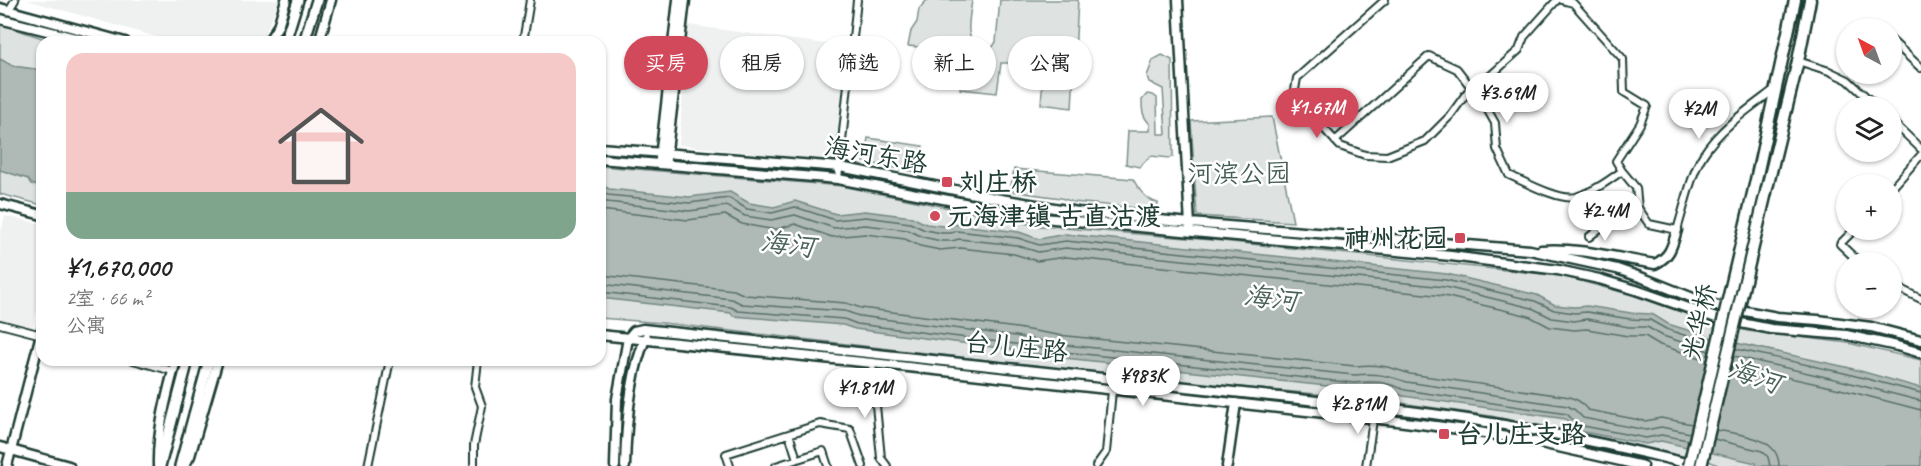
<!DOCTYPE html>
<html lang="zh">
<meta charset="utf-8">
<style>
body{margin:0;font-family:Caveat,"LXGW WenKai TC",sans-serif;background:#f6f6f6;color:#222;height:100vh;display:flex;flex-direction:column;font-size:22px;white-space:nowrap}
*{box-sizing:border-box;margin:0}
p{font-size:20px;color:#767676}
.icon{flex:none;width:33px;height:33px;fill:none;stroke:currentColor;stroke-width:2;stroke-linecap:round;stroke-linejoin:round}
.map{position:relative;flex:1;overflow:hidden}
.panel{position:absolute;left:36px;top:36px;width:570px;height:330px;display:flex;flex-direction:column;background:#fff;border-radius:18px;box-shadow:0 2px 4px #0004}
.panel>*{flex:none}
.banner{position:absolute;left:624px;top:36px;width:570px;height:54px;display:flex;gap:12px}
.needle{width:39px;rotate:319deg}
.fabs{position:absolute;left:1836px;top:18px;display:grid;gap:12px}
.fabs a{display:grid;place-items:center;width:66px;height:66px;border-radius:50%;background:#fff;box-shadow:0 2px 4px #0004;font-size:30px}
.price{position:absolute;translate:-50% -51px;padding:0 14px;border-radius:21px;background:#fff;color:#222;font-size:20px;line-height:39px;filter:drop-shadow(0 2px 3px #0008)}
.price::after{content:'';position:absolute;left:50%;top:36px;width:18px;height:14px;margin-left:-9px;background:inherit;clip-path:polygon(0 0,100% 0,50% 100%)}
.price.selected{background:#d1495b;color:#fff}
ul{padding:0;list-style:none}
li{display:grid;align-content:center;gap:12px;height:318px;padding:0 30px}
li+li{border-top:2px solid #e0e0e0}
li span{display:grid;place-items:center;height:186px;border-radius:18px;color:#555}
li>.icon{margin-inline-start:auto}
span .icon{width:108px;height:108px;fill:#fffc;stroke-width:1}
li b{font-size:26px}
.chip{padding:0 21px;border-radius:27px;background:#fff;box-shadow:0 2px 4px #0004;font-size:21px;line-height:54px}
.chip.selected{background:#d1495b;color:#fff}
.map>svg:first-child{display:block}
</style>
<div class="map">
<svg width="1921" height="466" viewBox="0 0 1921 466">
<rect width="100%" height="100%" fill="#fff"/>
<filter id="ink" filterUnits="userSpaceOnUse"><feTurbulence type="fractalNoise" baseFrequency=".0167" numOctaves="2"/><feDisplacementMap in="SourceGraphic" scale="12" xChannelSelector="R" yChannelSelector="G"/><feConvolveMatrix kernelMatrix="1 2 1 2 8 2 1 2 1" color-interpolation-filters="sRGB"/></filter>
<g filter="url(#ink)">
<path fill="#eef1f0" d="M27,0H279L265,34L259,42H174Z
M688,25L847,47L837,162L679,145Z
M5,216L42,224V290L32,330L0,321V235Z"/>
<path fill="#dee3e2" stroke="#7e908b" stroke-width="1.5" d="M927,0H972C970,19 963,36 979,49L992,48L996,42L1000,0H1078L1072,108L1041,104L1044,63H1001L997,93L960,89L964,51L908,46L911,31L917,22L919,9Z
M0,24L54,42H42V205L0,194Z
M1162,55L1172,60L1173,156L1170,158L1151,156L1139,167L1126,164L1128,131H1150V124C1142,116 1142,110 1142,100L1147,94L1153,95L1157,98L1158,134H1166L1163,89L1149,82L1147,76L1153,60Z
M1272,117L1293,222L1197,216L1191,121Z
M868,138L923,146L916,172L864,162Z
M600,166L842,186L1039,226L1212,240L1562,276L1636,296L1693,316L1747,331L1848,343L1921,360V466H1720L1711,462L1491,416L1373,399L1159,380L663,323L600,318Z
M1014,169L1133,179C1139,190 1146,200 1158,203V210L1073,202L1061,198L1010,191Z"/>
<path fill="#afbab7" stroke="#758883" stroke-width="1.5" d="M0,59L13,66L42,70V187L31,184L28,179L0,170Z
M600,184L609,189L689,197L730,192L749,203L774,207L795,201L836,214L865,211L912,217L926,224L951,227L952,224L1019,232L1039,239L1065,234L1447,274L1537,295L1555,305L1574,307L1587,306L1631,313L1652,314L1668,324L1713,338L1846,367L1921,388V466H1756V463L1661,441L1646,444L1573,430L1566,419L1403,396C1383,387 1377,387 1355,389L1055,357L1015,350L855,329L843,325L733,316L731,313L600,298Z"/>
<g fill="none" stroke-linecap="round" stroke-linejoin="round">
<path stroke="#596f68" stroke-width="1.5" d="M600,190L608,195L689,203L729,198L747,209L772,213L795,207L835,220L866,217L910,223L925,230L942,233H951L957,231L1018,238L1039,245L1066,241L1446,280L1535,301L1554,310L1574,313L1587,312L1630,319L1650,320L1666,329L1711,344
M600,199L607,202L689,211L727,206L745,216L771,220L795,215L834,228L865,225L908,230L923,237L941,241H952L959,239L1016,245L1038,252L1066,248L1445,287L1532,308L1552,318L1574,321L1587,319L1629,327H1647L1663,336L1709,351
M600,210L688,220L725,215L742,224L770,229H777L795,224L832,237L865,234L905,239L920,246L940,250L960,248L1014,254L1037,261L1066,257L1444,296L1529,316L1550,327L1574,330L1587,329L1628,336H1645L1660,345L1707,360
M600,275L734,290L745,295L846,303L861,308L1017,328L1058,335L1355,366C1377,364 1388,366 1410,374L1570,397L1579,401L1588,410L1645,421L1661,418L1692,424
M600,284L732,299L742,304L845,311L859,316L1016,336L1057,344L1354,375C1377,373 1386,375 1407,382L1568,406L1575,410L1583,418L1646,430L1661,427L1690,433
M600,292L731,307L738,311L844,319L857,324L1015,344L1056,351L1354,383C1377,381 1384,381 1405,390L1567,414L1578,425L1646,438L1661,435L1688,440
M1736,349L1844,373L1921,393
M1734,356L1843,381L1921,401
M1732,365L1840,389L1921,410
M1717,430C1739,435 1779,436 1779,466
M1714,439L1762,451L1768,457L1770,466"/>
<defs>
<path id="street" d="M1385,0L1297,78L1294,96L1340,146L1365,155L1387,156L1425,141L1450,116L1471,87L1490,76L1519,50L1524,37L1557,0
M1562,0L1573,3L1623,59L1624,92L1647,106L1640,124L1616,161L1622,171
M9,10L15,0
M1892,41L1921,68
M523,42L530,0
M1798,61L1829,71L1848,80L1876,106
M1892,121L1921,149
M1335,141L1429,56L1457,69L1486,107L1495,123L1497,149L1509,175C1525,182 1560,201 1576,197C1593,192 1608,181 1622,171L1636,188L1638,208L1649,224L1677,230C1684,208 1691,174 1703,155C1720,128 1750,108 1775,89
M838,179L857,0
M1892,188L1921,155
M1854,230L1840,244L1859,262
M1589,237L1637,199
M1892,285L1921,299
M0,324L42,335
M133,360L173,371
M872,363L881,458L887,466
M789,434L797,459
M368,466L390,360
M474,466V445L482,406L475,387L478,360
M730,466L726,454L820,424L850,429L863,466
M776,466L823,451L828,466
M1096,466L1106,452L1112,391
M1366,466L1375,407"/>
<path id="secondary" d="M1178,0L1190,226
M0,8L125,42
M0,19L91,42
M268,42L278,26L286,0
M319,42L331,0
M600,148L840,167L995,198L1078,212L1190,223L1530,250L1617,269L1643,278L1708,304L1777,317L1818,320L1871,327L1921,340
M660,158L678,0
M600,159L838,179L1043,218L1451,256L1558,270L1599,279L1636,290L1716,318L1771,329L1846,335L1897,346L1921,353
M666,159L685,0
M0,204L42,215
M1541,250C1580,247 1617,258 1655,264C1671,256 1672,246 1677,230
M600,335L872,363L1397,421L1467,430L1536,442L1643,466
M0,447L69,466
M7,466L42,330
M158,466C157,430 167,394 176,360
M184,466L190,456L218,360
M615,466L617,399L628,338L634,331L643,329L1402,410C1500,422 1598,441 1694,465
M625,466C626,426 630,373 646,337
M1227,466L1236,403"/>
<path id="primary" d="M285,42L298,0
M304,42L317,0
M160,466L188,360
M180,466L209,360"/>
<path id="highway" d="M1754,189L1795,0
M1766,192L1798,61L1810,0"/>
</defs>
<use href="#street" stroke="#1f3d34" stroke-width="10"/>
<use href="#secondary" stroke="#1f3d34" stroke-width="13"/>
<use href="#primary" stroke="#1f3d34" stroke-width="14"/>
<use href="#highway" stroke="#1f3d34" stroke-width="15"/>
<use href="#street" stroke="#fff" stroke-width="6"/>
<use href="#secondary" stroke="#fff" stroke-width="8"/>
<use href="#primary" stroke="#fff" stroke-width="9"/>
<use href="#highway" stroke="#fff" stroke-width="10"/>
<defs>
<path id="highway-bridge" d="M1689,466L1754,189
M1701,466L1766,192"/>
</defs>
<use href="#highway-bridge" stroke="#1f3d34" stroke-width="15" stroke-linecap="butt"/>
<use href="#highway-bridge" stroke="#fff" stroke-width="10"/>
</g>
</g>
<g fill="#d1495b" stroke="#fff" stroke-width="2">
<rect x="941" y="176" width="12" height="12" rx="3"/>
<circle cx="935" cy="216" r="6"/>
<rect x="1454" y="232" width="12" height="12" rx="3"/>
<rect x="1438" y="428" width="12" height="12" rx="3"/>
</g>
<g text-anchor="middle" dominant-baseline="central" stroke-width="5" stroke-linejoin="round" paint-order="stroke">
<g font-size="26" fill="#1f3d34" stroke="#fff">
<text transform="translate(876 155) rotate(10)">海河东路</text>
<text transform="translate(1699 322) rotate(-77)">光华桥</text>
<text transform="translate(1016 347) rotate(6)">台儿庄路</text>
</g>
<g font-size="26" fill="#455e57" stroke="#fff">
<text x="1239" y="173">河滨公园</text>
</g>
<g font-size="26" font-weight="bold" fill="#1f3d34" stroke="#fff" text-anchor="start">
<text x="959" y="182">刘庄桥</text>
<text x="947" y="216">元海津镇 古直沽渡</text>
<text x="1448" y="238" text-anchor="end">神州花园</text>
<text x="1456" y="434">台儿庄支路</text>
</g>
<g font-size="27" font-style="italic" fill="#4a625b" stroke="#fff">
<text transform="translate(788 244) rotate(7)">海河</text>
<text transform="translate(1271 298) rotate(7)">海河</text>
<text transform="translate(1755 376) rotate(19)">海河</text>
</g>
</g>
</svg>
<div class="fabs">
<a><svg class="needle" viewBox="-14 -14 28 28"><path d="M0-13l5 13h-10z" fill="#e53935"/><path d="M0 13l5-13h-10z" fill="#767676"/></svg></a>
<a><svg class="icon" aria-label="layers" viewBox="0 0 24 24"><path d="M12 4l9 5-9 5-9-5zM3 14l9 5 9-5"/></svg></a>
<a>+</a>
<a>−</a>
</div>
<b class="price" style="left:1507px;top:124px">¥3.69M</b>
<b class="price selected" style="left:1317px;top:139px">¥1.67M</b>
<b class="price" style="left:1699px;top:140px">¥2M</b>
<b class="price" style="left:1605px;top:242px">¥2.4M</b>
<b class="price" style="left:1143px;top:407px">¥983K</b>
<b class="price" style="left:865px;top:419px">¥1.81M</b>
<b class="price" style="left:1358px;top:435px">¥2.81M</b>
<div class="banner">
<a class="chip selected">买房</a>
<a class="chip">租房</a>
<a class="chip">筛选</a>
<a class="chip">新上</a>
<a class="chip">公寓</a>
</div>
<section class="panel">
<ul>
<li><span style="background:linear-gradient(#f6c9c9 75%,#7fa58c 0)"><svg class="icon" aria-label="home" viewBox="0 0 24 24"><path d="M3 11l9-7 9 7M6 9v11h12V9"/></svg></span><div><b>¥1,670,000</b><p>2室 · 66 m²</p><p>公寓</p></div></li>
</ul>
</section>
</div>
